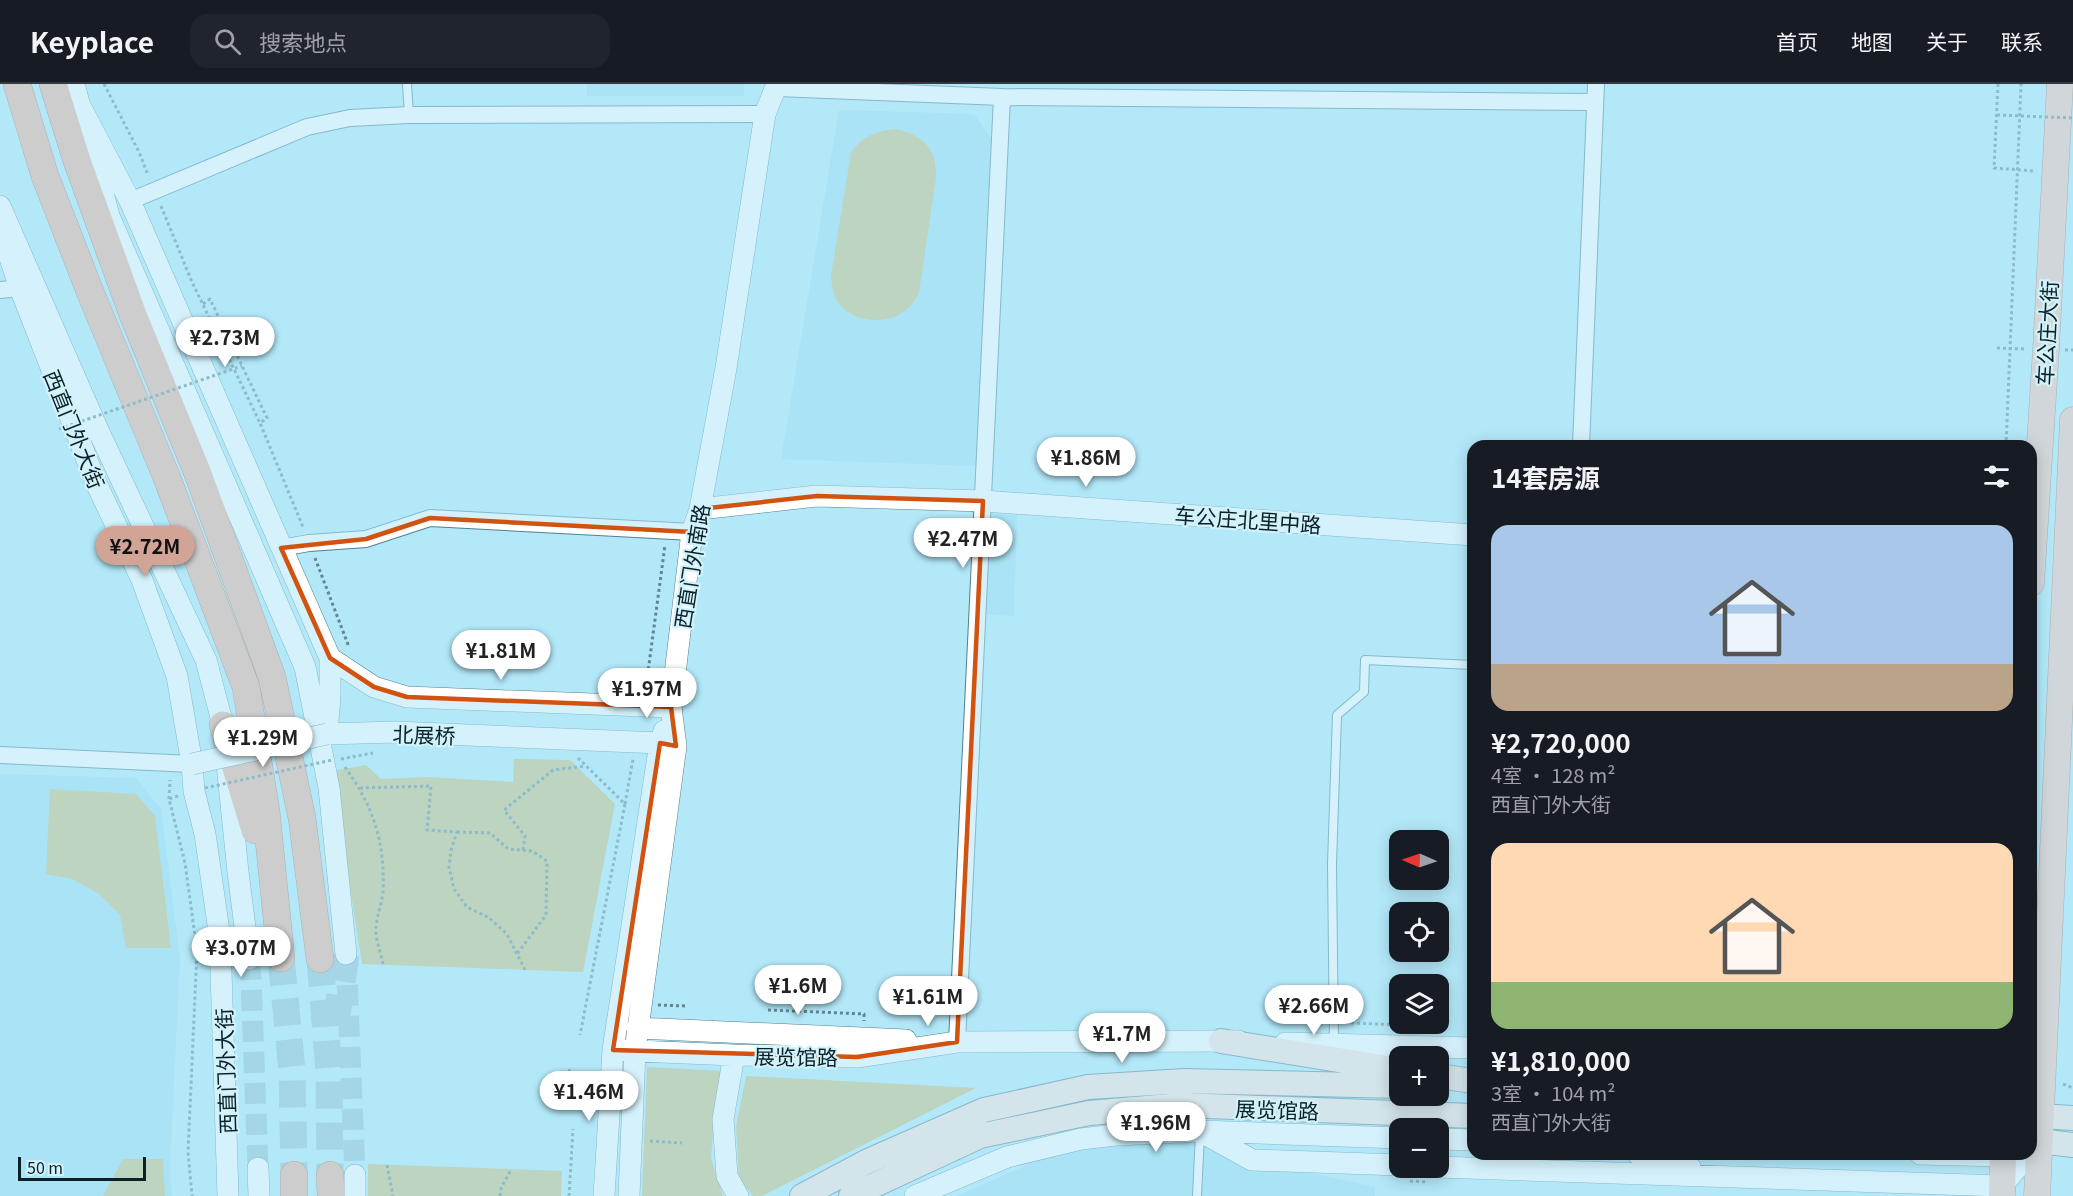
<!DOCTYPE html>
<html lang="zh">
<meta charset="utf-8">
<style>
body{margin:0;font-family:Georgia,"Noto Sans SC",serif;background:#20242c;color:#f1f3f6;height:100vh;display:flex;flex-direction:column;font-size:22px;white-space:nowrap}
*{box-sizing:border-box;margin:0}
p{font-size:20px;color:#9ea1a6}
.icon{flex:none;width:33px;height:33px;fill:none;stroke:currentColor;stroke-width:2;stroke-linecap:round;stroke-linejoin:round}
.map{position:relative;flex:1;overflow:hidden}
.panel{position:absolute;left:1467px;top:356px;width:570px;height:720px;display:flex;flex-direction:column;background:#171b24;border-radius:18px;box-shadow:0 3px 15px #0003}
.panel>*{flex:none}
.needle{width:39px;rotate:272deg}
.controls{position:absolute;left:1389px;top:746px;display:grid;gap:12px}
.controls a{display:grid;place-items:center;width:60px;height:60px;border-radius:12px;background:#171b24;box-shadow:0 3px 15px #0003;font-size:30px}
.scale{position:absolute;left:18px;bottom:15px;width:128px;box-sizing:border-box;padding-left:6px;border:3px solid #0c2127;border-top:0;font-size:16px;line-height:21px;white-space:nowrap;color:#0c2127;-webkit-text-stroke:4px #d2f2fb;paint-order:stroke}
.price{position:absolute;translate:-50% -51px;padding:0 14px;border-radius:21px;background:#fff;color:#222;font-size:20px;line-height:39px;filter:drop-shadow(0 2px 3px #0008)}
.price::after{content:'';position:absolute;left:50%;top:36px;width:18px;height:14px;margin-left:-9px;background:inherit;clip-path:polygon(0 0,100% 0,50% 100%)}
.price.on{background:#d2a496;color:#111}
ul{padding:0;list-style:none}
li{display:grid;align-content:center;gap:12px;height:318px;padding:0 24px}
li span{display:grid;place-items:center;height:186px;border-radius:18px;color:#555}
li>.icon{margin-inline-start:auto}
span .icon{width:108px;height:108px;fill:#fffc;stroke-width:1}
li b{font-size:26px}
h2{display:flex;justify-content:space-between;align-items:center;height:72px;padding:0 24px;font-size:26px}
header{display:flex;align-items:center;gap:36px;box-sizing:border-box;height:84px;padding:0 30px;background:#171b24;border-bottom:2px solid #363941}
header strong{font-size:28px}
nav{display:flex;gap:33px;margin-inline-start:auto;font-size:21px}
.search{width:420px;height:54px;background:#20242c;display:flex;align-items:center;gap:15px;box-sizing:border-box;padding:0 21px;border-radius:18px;color:#9ea1a6;font-size:22px}
.map>svg:first-child{display:block}
</style>
<header>
<strong>Keyplace</strong>
<div class="search"><svg class="icon" aria-label="search" viewBox="0 0 24 24"><circle cx="10" cy="10" r="6"/><path d="M15 15l6 6"/></svg>搜索地点</div>
<nav><a>首页</a><a>地图</a><a>关于</a><a>联系</a></nav>
</header>
<div class="map">
<svg width="2073" height="1112" viewBox="0 0 2073 1112">
<rect width="100%" height="100%" fill="#b3e8f9"/>
<path fill="#9eddf0" d="M587,0H744V12H587Z
M839,26L974,30L991,54L978,382L781,375Z
M989,430L1017,431L1014,532L983,530Z
M0,690L136,694L161,725L180,873L170,1082L172,1112H0Z
M1200,1047L1252,1076L1375,1103V1112H957L1079,1058Z"/>
<path fill="#c8bc7b" d="M895,45C923,51 937,64 936,94L919,208C917,212 915,217 912,220C896,241 859,241 841,222C833,214 832,203 831,192L851,69C863,52 873,48 895,45Z
M514,675L570,676L615,720L583,888L362,880L332,687L366,681L381,695L428,693L513,698Z
M50,705L136,710L155,732L171,864H126L120,831L98,809L72,795L46,790Z
M647,983L722,987L714,1035L711,1074L723,1112H642Z
M746,992L976,1004L762,1112H753L739,1094L736,1042Z
M123,1075H163L165,1112H103Z
M368,1080L562,1087L561,1112H368Z"/>
<g fill="none" stroke-linecap="round" stroke-linejoin="round">
<path stroke="#92c0cf" stroke-width="21" stroke-dasharray="21 10" stroke-linecap="butt" d="M346,870L355,1091
M249,875L251,895L258,1084"/>
<path stroke="#92c0cf" stroke-width="27" stroke-dasharray="27 14" stroke-linecap="butt" d="M281,874L292,986L294,1091
M320,875L329,987L330,1091
M336,938L346,870"/>
<defs>
<path id="service" d="M407,0L409,31
M1334,960L1332,780L1337,631L1364,608L1365,576L1473,581
M1197,1112L1200,1050"/>
<path id="minor" d="M777,4L1002,13L1595,18
M130,117L307,43L350,34L409,31L765,30
M0,206L20,204
M1581,362L1596,0
M281,464L309,459L366,455L430,434L692,448
M0,671L192,680
M957,958L1002,13"/>
<path id="tertiary" d="M74,0L109,132L305,583L329,704L346,870
M77,16L130,117L330,574V612L327,650L395,648L660,659L676,662
M0,122L98,346L206,576L223,641L238,788L249,875
M0,144L20,204L96,399L142,496L177,592L192,680L194,707L205,750L220,854L228,1112
M700,425L817,412L983,417L1473,451
M330,574L374,603L407,613L671,623
M637,944L906,956
M1285,959L1473,964
M613,966L734,971L857,973L957,958L1238,957
M734,971L723,1035L727,1092L738,1112
M1203,1049L1252,1076L1400,1081
M1438,1055L1473,1056
M1638,1070L1690,1083
M1920,1070L2003,1072L2010,1070
M1438,1083L2002,1102L2029,1070
M258,1084L259,1112
M355,1091V1112
M604,1112L613,966L660,659L664,647
M629,1112L635,967L676,662L671,623L692,448L700,425L726,284L765,30L777,0
M915,1112L1007,1073L1081,1055L1115,1051L1200,1047L1400,1054"/>
<path id="secondary" d="M1221,957L1400,986
M1438,992L1473,997
M2040,1032L2073,1034
M2039,1057L2073,1061
M802,1112L866,1078L984,1026L1088,1003L1184,997L1400,1002
M851,1112L980,1052L1089,1029L1182,1021L1473,1032"/>
<path id="primary" d="M2031,499L2046,265L2060,0
M2002,1112L2003,1070
M2037,1112L2073,336"/>
<path id="trunk" d="M17,0L45,92L89,205L167,394L246,603L266,727L281,874
M53,0L77,77L133,231L198,390L272,593L302,734L320,875
M223,641L255,746
M294,1091V1112
M330,1091L331,1112"/>
</defs>
<use href="#service" stroke="#4f8190" stroke-width="10"/>
<use href="#minor" stroke="#4f8190" stroke-width="18"/>
<use href="#tertiary" stroke="#4f8190" stroke-width="22"/>
<use href="#secondary" stroke="#4f8190" stroke-width="26"/>
<use href="#primary" stroke="#9e6f5f" stroke-width="27"/>
<use href="#trunk" stroke="#9e6f5f" stroke-width="28"/>
<path stroke="#618691" stroke-width="3" stroke-dasharray="3 3" stroke-linecap="butt" d="M104,0L139,68L148,91
M1998,0L1994,84L2034,87
M161,122L192,198L260,339
M203,220L210,215L267,334L260,339L303,443
M1997,264L2025,265
M2065,266H2073
M2006,362L2021,0
M315,474L349,563
M646,603L665,461
M578,674L625,720L580,951
M341,675L373,669
M345,683C374,724 385,757 383,808C382,821 375,835 376,849C377,859 381,870 383,880
M360,704L431,702L427,746L457,748L451,766L449,783L454,805L467,823L488,833L507,850L525,886
M178,712L169,715L185,779L197,867L188,1068L192,1112
M169,715L170,696
M625,720L633,675
M457,748L490,749L508,765L532,767L547,777L546,831L517,870
M523,766L525,752L504,726L553,686L586,682
M658,921L686,922
M768,926L864,930V937
M1351,939L1430,942
M568,986L586,994
M2063,1000L2073,1004
M650,1057L682,1059
M387,1081L393,1112
M1410,1097L1428,1098
M500,1112L501,1104L511,1086
M569,1112L573,1045"/>
<use href="#service" stroke="#fff" stroke-width="8"/>
<use href="#minor" stroke="#fff" stroke-width="16"/>
<use href="#tertiary" stroke="#fff" stroke-width="21"/>
<use href="#secondary" stroke="#fae0d8" stroke-width="24"/>
<use href="#primary" stroke="#f4c2b1" stroke-width="26"/>
<use href="#trunk" stroke="#f0ae97" stroke-width="27"/>
<defs>
<path id="tertiary-bridge" d="M192,680L327,650"/>
</defs>
<use href="#tertiary-bridge" stroke="#4f8190" stroke-width="22" stroke-linecap="butt"/>
<path stroke="#618691" stroke-width="3" stroke-dasharray="3 3" stroke-linecap="butt" d="M1997,31L2073,34
M59,345L242,282
M205,704L332,676"/>
<use href="#tertiary-bridge" stroke="#fff" stroke-width="21"/>
</g>
<path d="M0 0H2073V1112H0ZM817,412L983,417L957,958L857,973L613,966L660,659L676,662L671,623L407,613L374,603L330,574L281,464L366,455L430,434L692,448L700,425Z" fill="#b3e8f9" fill-opacity=".55" fill-rule="evenodd"/>
<path fill="none" stroke="#d2530f" stroke-width="4.5" stroke-linejoin="round" d="M817,412L983,417L957,958L857,973L613,966L660,659L676,662L671,623L407,613L374,603L330,574L281,464L366,455L430,434L692,448L700,425Z"/>
<g text-anchor="middle" dominant-baseline="central" stroke-width="4.5" stroke-linejoin="round" paint-order="stroke">
<g font-size="21" fill="#0c2127" stroke="#d2f2fb">
<text transform="translate(2046 249) rotate(-87)">车公庄大街</text>
<text transform="translate(75 345) rotate(68)">西直门外大街</text>
<text transform="translate(1248 435) rotate(4)">车公庄北里中路</text>
<text transform="translate(691 482) rotate(-81)">西直门外南路</text>
<text transform="translate(424 650) rotate(2)">北展桥</text>
<text transform="translate(796 972) rotate(1)">展览馆路</text>
<text transform="translate(225 987) rotate(-92)">西直门外大街</text>
<text transform="translate(1277 1025) rotate(2)">展览馆路</text>
</g>
</g>
</svg>
<div class="controls">
<a><svg class="needle" viewBox="-14 -14 28 28"><path d="M0-13l5 13h-10z" fill="#e53935"/><path d="M0 13l5-13h-10z" fill="#9ea1a6"/></svg></a>
<a><svg class="icon" aria-label="locate" viewBox="0 0 24 24"><circle cx="12" cy="12" r="6"/><path d="M12 2v4M12 18v4M2 12h4M18 12h4"/></svg></a>
<a><svg class="icon" aria-label="layers" viewBox="0 0 24 24"><path d="M12 4l9 5-9 5-9-5zM3 14l9 5 9-5"/></svg></a>
<a>+</a>
<a>−</a>
</div>
<div class="scale">50 m</div>
<b class="price" style="left:225px;top:284px">¥2.73M</b>
<b class="price" style="left:1086px;top:404px">¥1.86M</b>
<b class="price" style="left:963px;top:485px">¥2.47M</b>
<b class="price on" style="left:145px;top:493px">¥2.72M</b>
<b class="price" style="left:501px;top:597px">¥1.81M</b>
<b class="price" style="left:647px;top:635px">¥1.97M</b>
<b class="price" style="left:263px;top:684px">¥1.29M</b>
<b class="price" style="left:241px;top:894px">¥3.07M</b>
<b class="price" style="left:798px;top:932px">¥1.6M</b>
<b class="price" style="left:928px;top:943px">¥1.61M</b>
<b class="price" style="left:1314px;top:952px">¥2.66M</b>
<b class="price" style="left:1122px;top:980px">¥1.7M</b>
<b class="price" style="left:589px;top:1038px">¥1.46M</b>
<b class="price" style="left:1156px;top:1069px">¥1.96M</b>
<section class="panel">
<h2>14套房源<svg class="icon" aria-label="filters" viewBox="0 0 24 24"><path d="M4 7h16M4 17h16"/><circle cx="9" cy="7" r="2"/><circle cx="15" cy="17" r="2"/></svg></h2>
<ul>
<li><span style="background:linear-gradient(#a9c7e8 75%,#b9a48a 0)"><svg class="icon" aria-label="home" viewBox="0 0 24 24"><path d="M3 11l9-7 9 7M6 9v11h12V9"/></svg></span><div><b>¥2,720,000</b><p>4室 · 128 m²</p><p>西直门外大街</p></div></li>
<li><span style="background:linear-gradient(#ffd9b3 75%,#8fb573 0)"><svg class="icon" aria-label="home" viewBox="0 0 24 24"><path d="M3 11l9-7 9 7M6 9v11h12V9"/></svg></span><div><b>¥1,810,000</b><p>3室 · 104 m²</p><p>西直门外大街</p></div></li>
</ul>
</section>
</div>
